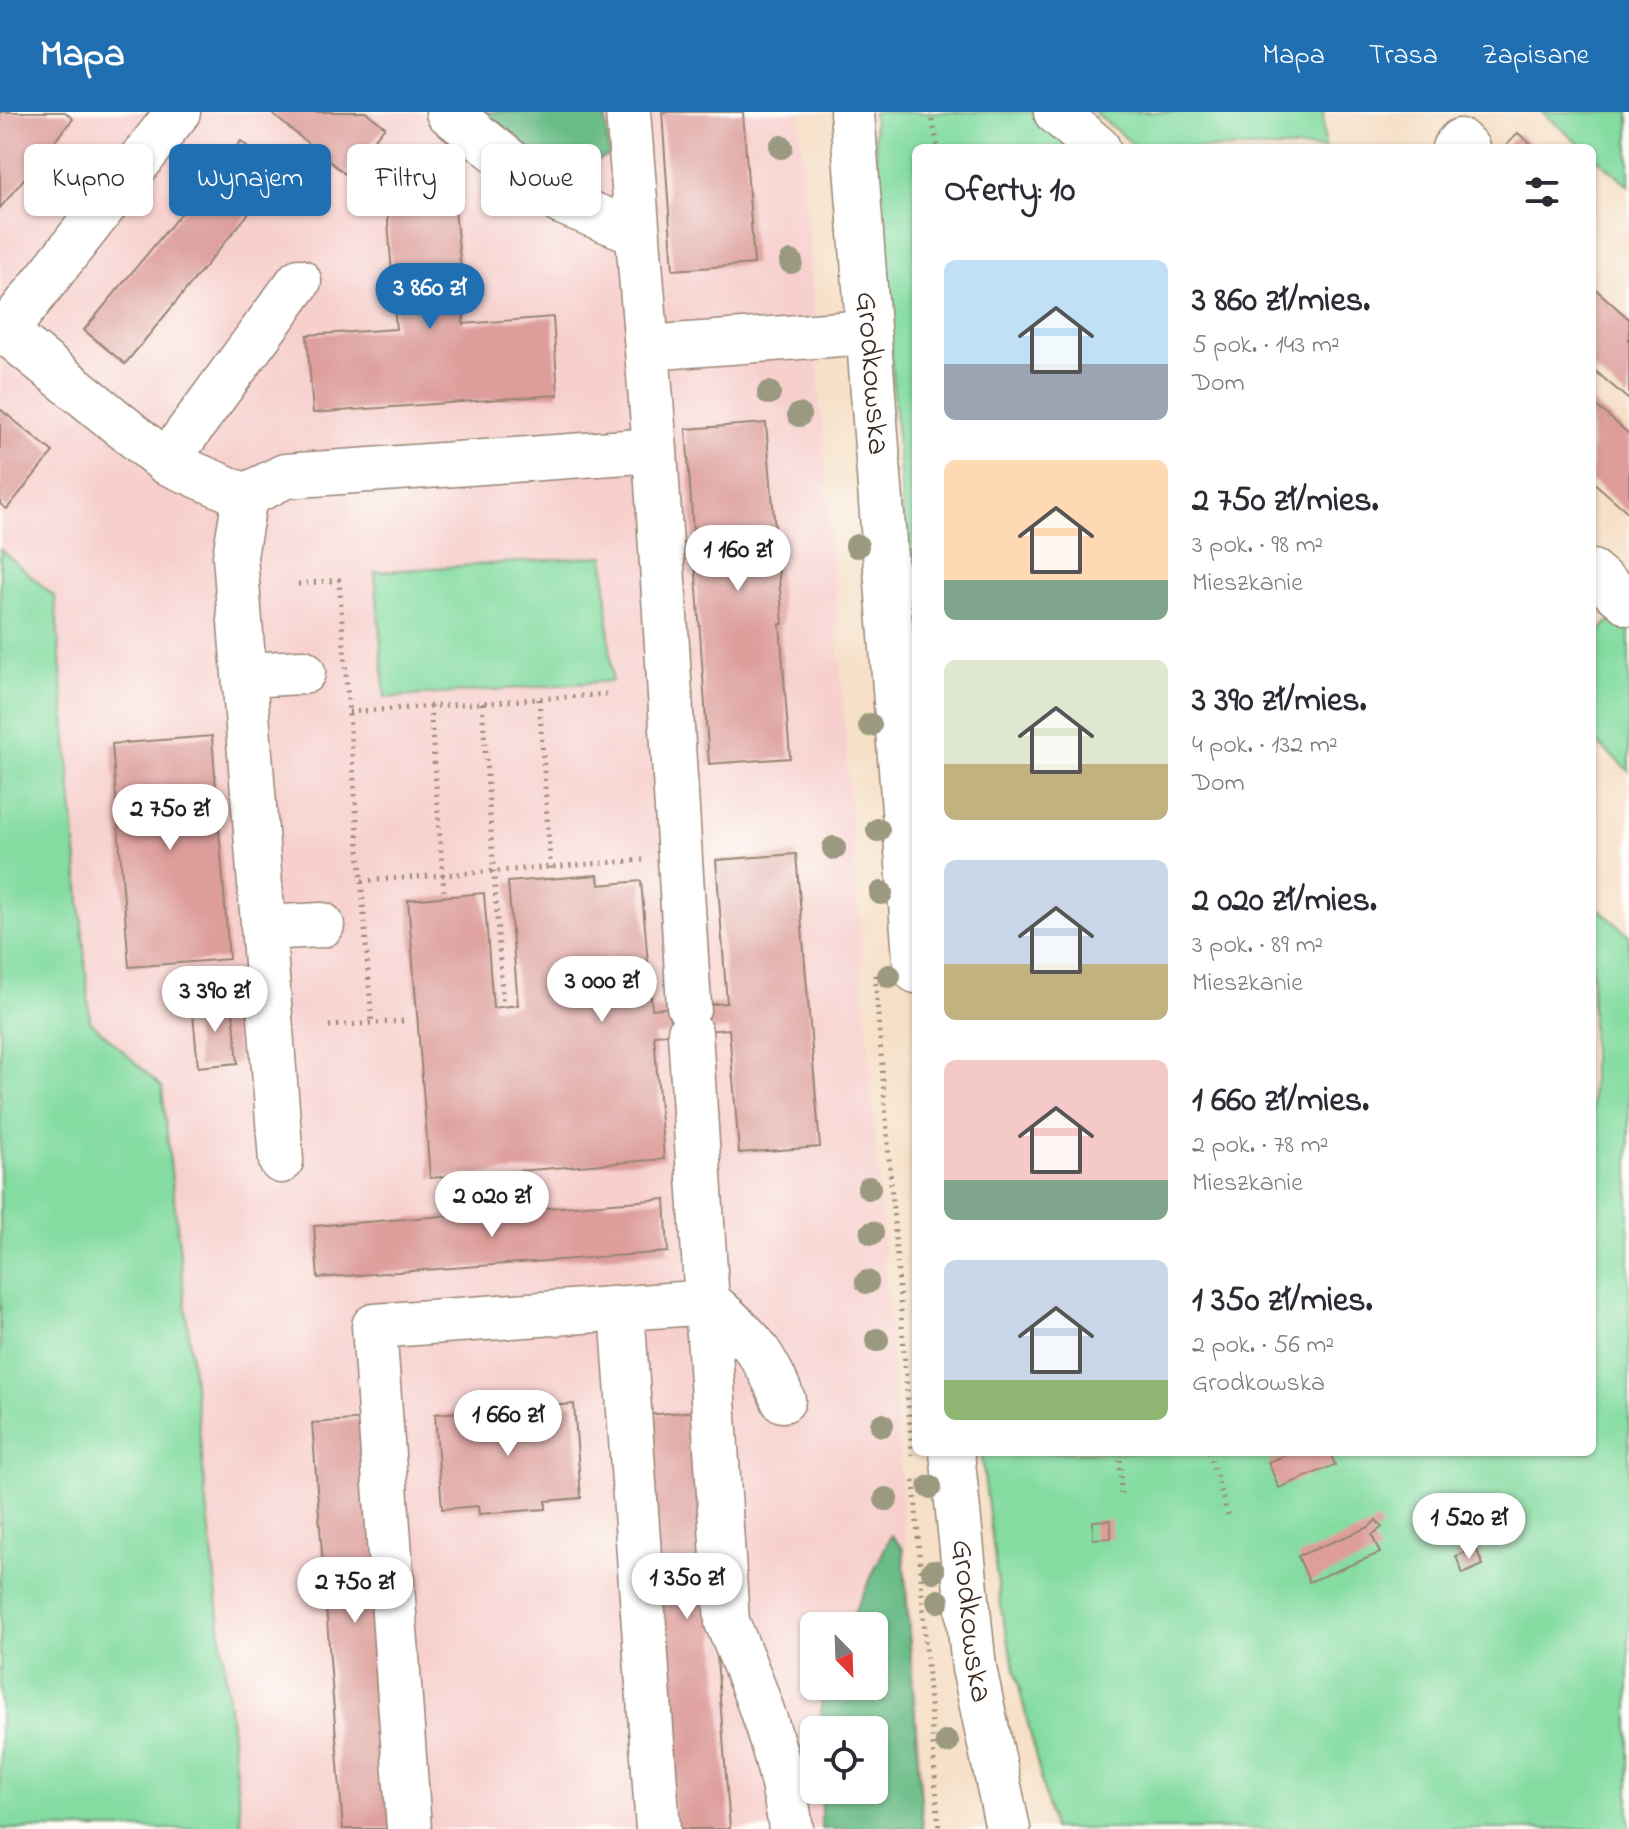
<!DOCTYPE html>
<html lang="pl">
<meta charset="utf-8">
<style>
body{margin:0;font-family:"Indie Flower",sans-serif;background:#f7f7f7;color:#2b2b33;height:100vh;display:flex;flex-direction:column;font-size:30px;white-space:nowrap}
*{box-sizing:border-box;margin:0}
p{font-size:26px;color:#7c7c81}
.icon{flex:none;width:44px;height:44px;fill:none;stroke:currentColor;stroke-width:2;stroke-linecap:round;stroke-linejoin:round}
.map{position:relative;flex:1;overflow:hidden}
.panel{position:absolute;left:912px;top:32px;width:684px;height:1312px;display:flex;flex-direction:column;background:#fff;border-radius:12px;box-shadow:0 2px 6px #0004}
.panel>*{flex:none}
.top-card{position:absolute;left:24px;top:32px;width:760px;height:72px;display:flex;gap:16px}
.needle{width:52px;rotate:157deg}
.tools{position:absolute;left:800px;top:1500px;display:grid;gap:16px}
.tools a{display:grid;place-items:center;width:88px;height:88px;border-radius:12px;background:#fff;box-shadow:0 2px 6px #0004;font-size:40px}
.price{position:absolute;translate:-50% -68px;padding:0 18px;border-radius:28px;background:#fff;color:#222;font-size:26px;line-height:52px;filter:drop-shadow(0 2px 4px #0008)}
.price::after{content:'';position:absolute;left:50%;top:48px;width:24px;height:18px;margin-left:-12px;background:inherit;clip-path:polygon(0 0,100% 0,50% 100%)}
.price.current{background:#1f6fb2;color:#fff}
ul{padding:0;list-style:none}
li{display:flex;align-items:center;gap:24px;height:200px;padding:0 32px}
li span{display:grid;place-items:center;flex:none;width:224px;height:160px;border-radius:12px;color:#555}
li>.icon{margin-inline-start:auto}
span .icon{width:96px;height:96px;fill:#fffc;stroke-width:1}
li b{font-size:34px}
h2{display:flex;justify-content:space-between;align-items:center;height:96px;padding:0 32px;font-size:34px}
.tag{padding:0 28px;border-radius:12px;background:#fff;box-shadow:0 2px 6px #0004;font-size:28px;line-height:72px}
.tag.current{background:#1f6fb2;color:#fff}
header{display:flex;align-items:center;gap:48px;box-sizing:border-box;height:112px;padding:0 40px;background:#1f6fb2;color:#fff}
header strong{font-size:38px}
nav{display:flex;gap:44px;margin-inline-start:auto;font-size:28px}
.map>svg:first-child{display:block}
</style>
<header>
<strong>Mapa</strong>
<nav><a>Mapa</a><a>Trasa</a><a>Zapisane</a></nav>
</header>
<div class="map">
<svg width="1629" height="1717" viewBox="0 0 1629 1717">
<rect width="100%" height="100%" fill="#fdfcf7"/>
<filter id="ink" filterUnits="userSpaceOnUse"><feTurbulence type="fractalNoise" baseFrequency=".0125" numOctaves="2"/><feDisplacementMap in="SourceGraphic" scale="16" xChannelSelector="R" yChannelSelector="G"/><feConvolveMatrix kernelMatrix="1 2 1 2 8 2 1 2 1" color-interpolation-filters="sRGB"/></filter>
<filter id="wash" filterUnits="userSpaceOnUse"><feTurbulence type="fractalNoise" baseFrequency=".006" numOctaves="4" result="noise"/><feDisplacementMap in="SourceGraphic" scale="32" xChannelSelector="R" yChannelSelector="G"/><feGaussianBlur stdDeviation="1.8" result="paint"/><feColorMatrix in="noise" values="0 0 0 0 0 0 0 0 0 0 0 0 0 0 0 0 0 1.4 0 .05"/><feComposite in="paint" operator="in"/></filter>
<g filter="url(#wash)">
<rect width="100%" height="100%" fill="#f6e0c8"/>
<path fill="#f7d0ce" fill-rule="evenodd" d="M0,0H799L923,1668L917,1717H242L162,975L90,910L55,485L0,437ZM814,1514H874V1574H814ZM814,1618H874V1678H814Z"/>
<path fill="#84dca1" stroke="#608360" stroke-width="2" d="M873,0H1039L1081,36H916V580Z
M1094,0H1323L1325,36H1138Z
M1542,0H1629V74L1592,42V36H1584Z
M0,437L55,485L90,909L162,975L242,1717H0Z
M604,444L612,569L385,586L375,460Z
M1619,498L1629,506V659L1592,626V529Z
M1592,791L1629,823V1717H1053L1002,1503L981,1340H1592Z"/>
<path fill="#6bbc87" stroke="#537352" stroke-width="2" d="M476,0H605L609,44L551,65Z
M891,1423L903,1437L923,1717H821V1678H874V1618H821V1574H874V1514H848Z"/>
<g id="blocks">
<path fill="#dd9e9b" d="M0,0H65L73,7L0,96Z
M270,0H366L385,15L345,62Z
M662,0H743L754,152L673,158Z
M1518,21L1535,36H1504Z
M241,29L281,62L125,252L84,218Z
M453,78L465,198L463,212L553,205L558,283L313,301L307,223L396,217L386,82Z
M1592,174L1629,207V288L1592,256Z
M1592,290L1629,322V401L1592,369Z
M0,297L53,340L7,397L0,392Z
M766,311L783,512H780L790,646L709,652L686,317Z
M212,624L229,847L129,855L112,632Z
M796,742L820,1035L739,1041L729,917L654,923L664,1047L430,1066L408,788L484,781L493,896L518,893L508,770L598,763L599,773L641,769L652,897L727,891L716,748Z
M232,889L238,951L198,955L192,892Z
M665,1087L668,1140L318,1166L314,1114Z
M574,1292L581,1386L546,1389V1397L479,1402L478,1394L442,1397L435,1302Z
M698,1299L730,1717H675L644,1303Z
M367,1307L398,1717H343L312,1311Z
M1295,1340H1330L1335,1353L1279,1376L1268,1350Z
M1111,1408V1426L1093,1427V1409Z
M1376,1408L1382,1415L1372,1423L1380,1441L1309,1470L1298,1444L1369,1415Z
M1476,1436L1483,1453L1463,1462L1456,1444Z"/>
</g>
</g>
<g filter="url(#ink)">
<use href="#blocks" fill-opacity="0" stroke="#988573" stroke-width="2"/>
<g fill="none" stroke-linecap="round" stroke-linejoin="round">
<defs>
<path id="minor" d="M448,0L561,90L638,121
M628,0L655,338L689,894
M1056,0L1098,36
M1454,36L1460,29L1467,36
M0,215L166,350L245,384
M5,220L178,0
M647,236L868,220
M166,350L299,169
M1592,460L1629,491
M244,563L303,560
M263,816L322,813
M690,920L727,1510C756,1578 781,1643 791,1717
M281,1049L235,444L245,384L285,364L655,338
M622,1197L658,1717
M409,1717L374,1214L709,1190C749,1225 764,1239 783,1288"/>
<g id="major">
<path id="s1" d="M852,0L916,859"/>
<path id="s2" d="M952,1340L974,1556L1008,1717"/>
</g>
</defs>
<use href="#minor" stroke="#988573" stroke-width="47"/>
<use href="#major" stroke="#988573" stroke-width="47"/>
<path stroke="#988573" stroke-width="5" stroke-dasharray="2 6" stroke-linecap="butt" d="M931,0L938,36
M298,472L339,468L372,912
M539,587L551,762
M482,591L503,892
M430,594L444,779
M349,600L609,582
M362,769L643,748
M875,863L912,1343
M329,914L404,909
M1120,1340L1121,1386
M1209,1340L1228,1403
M914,1369L939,1717"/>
<use href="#minor" stroke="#fff" stroke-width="44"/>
<use href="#major" stroke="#fff" stroke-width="44"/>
</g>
<g fill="#9b9980">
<circle cx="781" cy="35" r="12"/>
<circle cx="791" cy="150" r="12"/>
<circle cx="769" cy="281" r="12"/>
<circle cx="799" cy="303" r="12"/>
<circle cx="857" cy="434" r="12"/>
<circle cx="870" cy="613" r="12"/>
<circle cx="878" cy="718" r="12"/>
<circle cx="834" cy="736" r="12"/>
<circle cx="881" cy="781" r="12"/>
<circle cx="889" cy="864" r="12"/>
<circle cx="869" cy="1076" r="12"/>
<circle cx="872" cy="1121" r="12"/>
<circle cx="867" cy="1170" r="12"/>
<circle cx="877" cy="1228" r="12"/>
<circle cx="882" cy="1313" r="12"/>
<circle cx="930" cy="1375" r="12"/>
<circle cx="886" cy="1387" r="12"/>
<circle cx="933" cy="1459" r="12"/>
<circle cx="938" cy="1489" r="12"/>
<circle cx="947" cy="1630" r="12"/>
</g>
</g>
<g text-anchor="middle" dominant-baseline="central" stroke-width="7" stroke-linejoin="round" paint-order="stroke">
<g font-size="32" fill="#3b2a1e" stroke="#fdfcf7">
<text stroke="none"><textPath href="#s1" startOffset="262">Grodkowska</textPath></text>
<text stroke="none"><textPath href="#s2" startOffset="170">Grodkowska</textPath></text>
</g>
</g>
</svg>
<div class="tools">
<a><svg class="needle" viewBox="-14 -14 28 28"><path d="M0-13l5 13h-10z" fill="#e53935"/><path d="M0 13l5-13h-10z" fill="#7c7c81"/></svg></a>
<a><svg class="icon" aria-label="locate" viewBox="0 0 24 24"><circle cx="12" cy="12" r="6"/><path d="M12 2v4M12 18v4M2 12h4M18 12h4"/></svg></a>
</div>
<b class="price current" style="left:430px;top:219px">3 860 zł</b>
<b class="price" style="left:738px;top:481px">1 160 zł</b>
<b class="price" style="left:170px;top:740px">2 750 zł</b>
<b class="price" style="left:602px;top:912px">3 000 zł</b>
<b class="price" style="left:215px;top:922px">3 390 zł</b>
<b class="price" style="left:492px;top:1127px">2 020 zł</b>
<b class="price" style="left:508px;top:1346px">1 660 zł</b>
<b class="price" style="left:1469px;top:1449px">1 520 zł</b>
<b class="price" style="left:687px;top:1509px">1 350 zł</b>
<b class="price" style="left:355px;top:1513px">2 750 zł</b>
<div class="top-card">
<a class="tag">Kupno</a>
<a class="tag current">Wynajem</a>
<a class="tag">Filtry</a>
<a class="tag">Nowe</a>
</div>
<section class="panel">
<h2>Oferty: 10<svg class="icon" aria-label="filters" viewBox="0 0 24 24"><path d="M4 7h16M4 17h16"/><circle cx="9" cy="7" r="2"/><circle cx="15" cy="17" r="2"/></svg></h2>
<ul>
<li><span style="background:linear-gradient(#bfe0f5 65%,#9aa5b1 0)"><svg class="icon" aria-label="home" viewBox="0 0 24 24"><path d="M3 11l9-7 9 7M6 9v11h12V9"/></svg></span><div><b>3 860 zł/mies.</b><p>5 pok. · 143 m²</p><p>Dom</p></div></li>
<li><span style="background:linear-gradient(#ffd9b3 75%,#7fa58c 0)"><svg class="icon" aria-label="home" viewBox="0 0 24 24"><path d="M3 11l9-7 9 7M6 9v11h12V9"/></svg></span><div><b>2 750 zł/mies.</b><p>3 pok. · 98 m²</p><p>Mieszkanie</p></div></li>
<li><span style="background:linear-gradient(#dfe7d0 65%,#c2b280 0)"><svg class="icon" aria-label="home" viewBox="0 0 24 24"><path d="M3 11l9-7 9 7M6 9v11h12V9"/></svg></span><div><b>3 390 zł/mies.</b><p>4 pok. · 132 m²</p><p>Dom</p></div></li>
<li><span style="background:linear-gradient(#c9d6e8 65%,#c2b280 0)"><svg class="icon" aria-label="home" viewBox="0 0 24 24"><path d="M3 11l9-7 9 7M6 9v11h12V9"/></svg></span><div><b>2 020 zł/mies.</b><p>3 pok. · 89 m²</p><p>Mieszkanie</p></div></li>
<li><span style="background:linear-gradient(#f6c9c9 75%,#7fa58c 0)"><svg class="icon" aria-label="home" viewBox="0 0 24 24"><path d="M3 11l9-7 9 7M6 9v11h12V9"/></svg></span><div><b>1 660 zł/mies.</b><p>2 pok. · 78 m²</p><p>Mieszkanie</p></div></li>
<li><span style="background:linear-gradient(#c9d6e8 75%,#8fb573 0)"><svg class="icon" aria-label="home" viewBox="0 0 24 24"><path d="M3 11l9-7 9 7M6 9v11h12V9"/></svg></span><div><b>1 350 zł/mies.</b><p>2 pok. · 56 m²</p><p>Grodkowska</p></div></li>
</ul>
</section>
</div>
